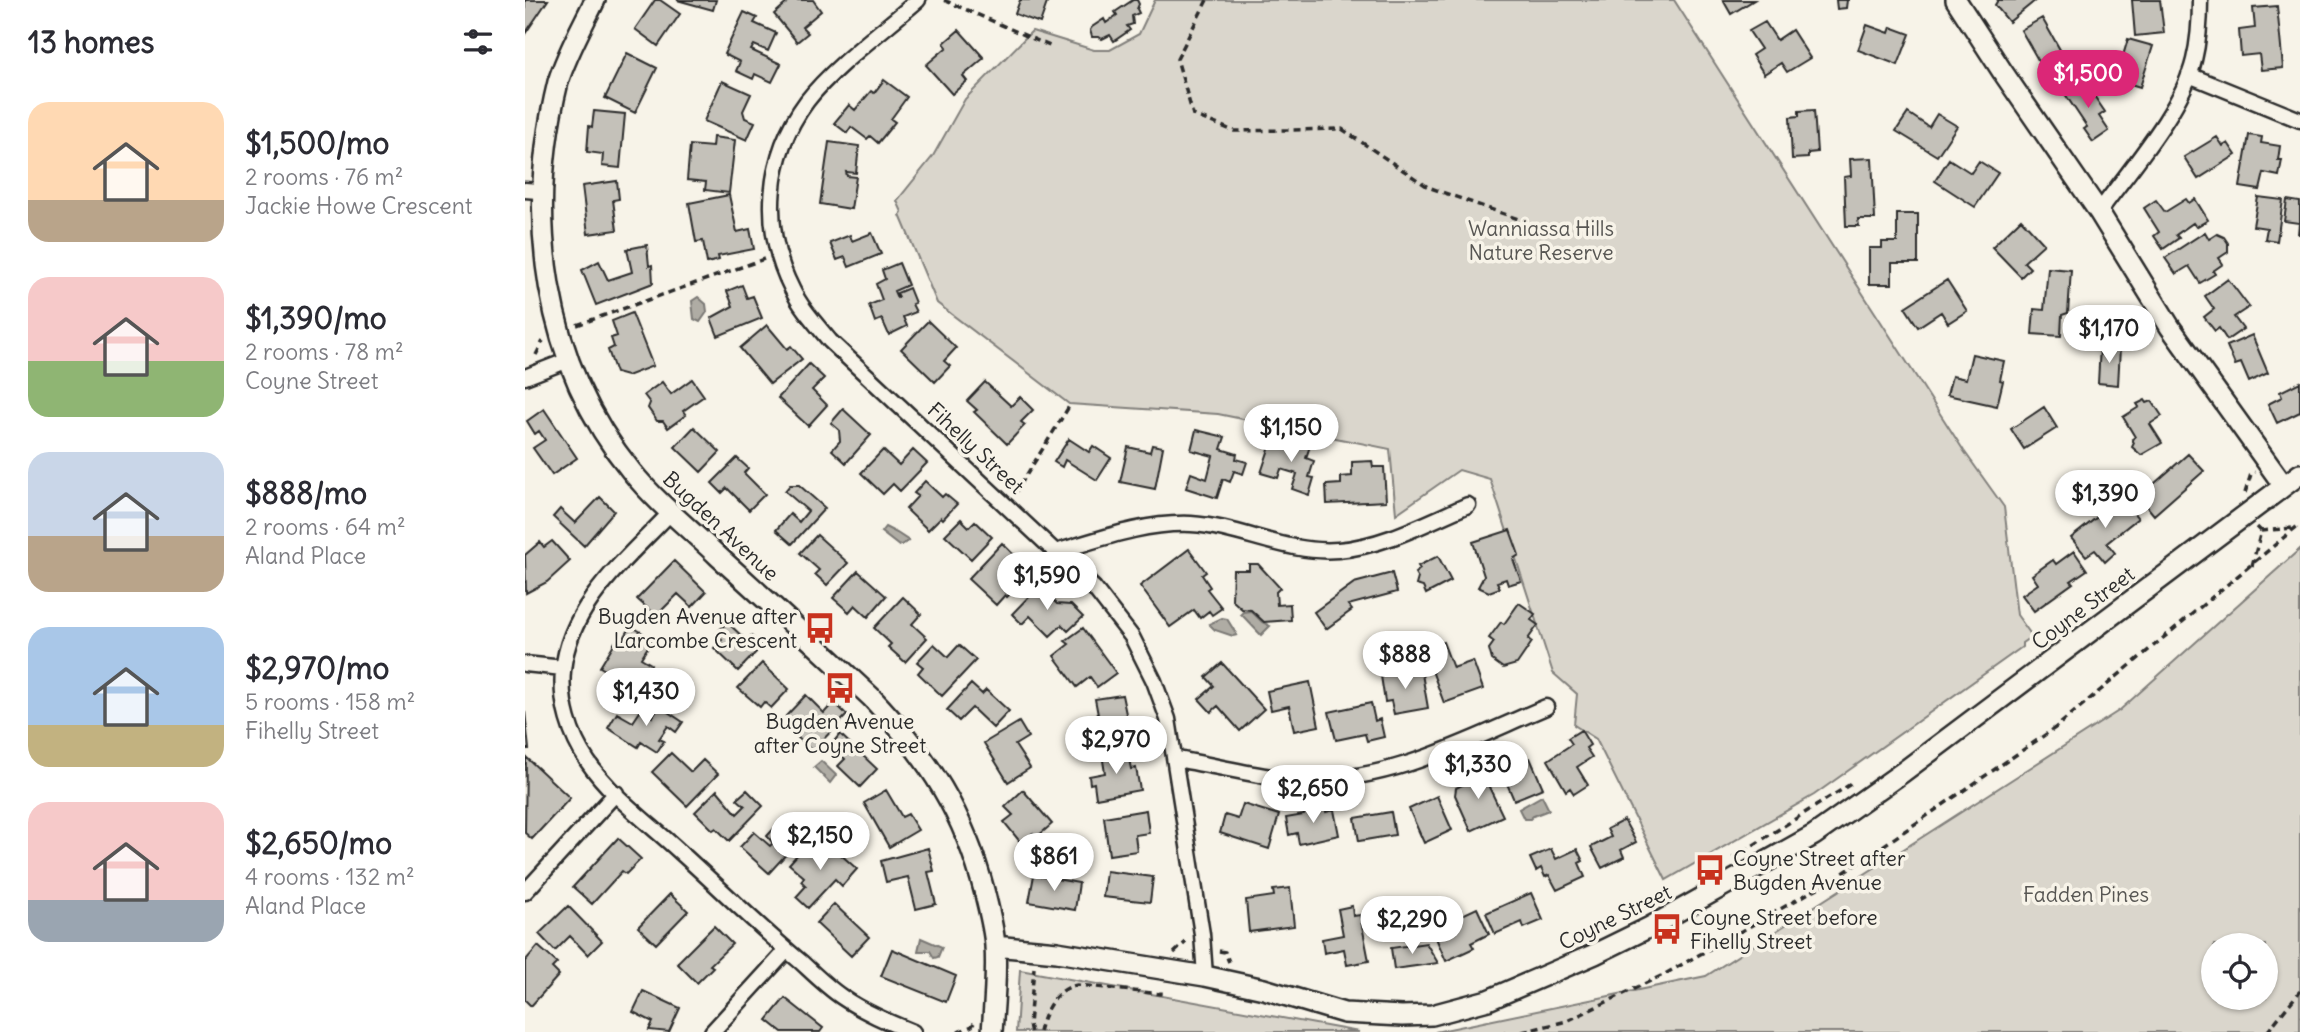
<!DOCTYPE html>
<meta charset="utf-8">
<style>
body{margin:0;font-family:Delius,sans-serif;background:#f2f2f3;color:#2b2b33;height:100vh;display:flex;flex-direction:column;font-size:26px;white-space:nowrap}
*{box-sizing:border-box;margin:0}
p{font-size:23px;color:#7c7c81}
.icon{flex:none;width:38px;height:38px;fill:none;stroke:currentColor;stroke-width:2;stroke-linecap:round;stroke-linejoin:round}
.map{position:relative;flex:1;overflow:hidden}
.panel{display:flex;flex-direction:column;background:#fff;width:525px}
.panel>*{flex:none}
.fabs{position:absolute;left:1676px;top:933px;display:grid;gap:14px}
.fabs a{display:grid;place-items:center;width:77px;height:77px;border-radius:50%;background:#fff;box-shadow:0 2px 5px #0004;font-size:35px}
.price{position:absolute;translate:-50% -60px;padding:0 16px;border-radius:24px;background:#fff;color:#222;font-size:23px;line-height:46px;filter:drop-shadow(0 2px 4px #0008)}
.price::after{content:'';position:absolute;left:50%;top:42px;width:21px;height:16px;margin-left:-10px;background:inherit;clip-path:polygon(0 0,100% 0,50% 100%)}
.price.active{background:#db2777;color:#fff}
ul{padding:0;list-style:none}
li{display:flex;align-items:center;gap:21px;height:175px;padding:0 28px}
li span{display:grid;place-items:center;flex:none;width:196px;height:140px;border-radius:21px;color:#555}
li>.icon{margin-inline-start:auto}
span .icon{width:84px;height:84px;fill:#fffc;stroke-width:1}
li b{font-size:30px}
h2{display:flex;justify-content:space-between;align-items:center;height:84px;padding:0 28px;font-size:30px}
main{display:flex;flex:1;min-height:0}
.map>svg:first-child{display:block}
</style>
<main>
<section class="panel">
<h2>13 homes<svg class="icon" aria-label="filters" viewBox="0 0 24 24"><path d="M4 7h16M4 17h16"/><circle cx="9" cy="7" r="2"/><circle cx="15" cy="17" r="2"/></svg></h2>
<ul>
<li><span style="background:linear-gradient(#ffd9b3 70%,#b9a48a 0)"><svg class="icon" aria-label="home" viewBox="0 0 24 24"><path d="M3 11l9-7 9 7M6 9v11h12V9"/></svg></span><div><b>$1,500/mo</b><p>2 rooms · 76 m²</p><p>Jackie Howe Crescent</p></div></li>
<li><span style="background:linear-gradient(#f6c9c9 60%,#8fb573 0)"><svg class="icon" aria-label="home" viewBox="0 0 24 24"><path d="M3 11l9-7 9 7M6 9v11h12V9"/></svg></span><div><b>$1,390/mo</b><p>2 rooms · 78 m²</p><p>Coyne Street</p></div></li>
<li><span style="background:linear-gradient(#c9d6e8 60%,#b9a48a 0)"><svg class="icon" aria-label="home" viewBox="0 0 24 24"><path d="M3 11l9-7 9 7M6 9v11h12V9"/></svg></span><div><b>$888/mo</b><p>2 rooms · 64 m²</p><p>Aland Place</p></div></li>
<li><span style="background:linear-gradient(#a9c7e8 70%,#c2b280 0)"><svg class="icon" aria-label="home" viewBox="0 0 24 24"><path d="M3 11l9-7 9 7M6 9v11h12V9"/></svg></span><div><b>$2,970/mo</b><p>5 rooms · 158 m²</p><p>Fihelly Street</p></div></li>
<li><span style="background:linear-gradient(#f6c9c9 70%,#9aa5b1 0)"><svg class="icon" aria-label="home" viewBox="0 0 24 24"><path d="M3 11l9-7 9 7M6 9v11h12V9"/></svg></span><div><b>$2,650/mo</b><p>4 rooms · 132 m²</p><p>Aland Place</p></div></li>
</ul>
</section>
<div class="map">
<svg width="1775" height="1032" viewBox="0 0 1775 1032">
<rect width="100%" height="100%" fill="#f7f3e8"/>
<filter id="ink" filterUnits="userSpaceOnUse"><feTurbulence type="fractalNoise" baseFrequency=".0143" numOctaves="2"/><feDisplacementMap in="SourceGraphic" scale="14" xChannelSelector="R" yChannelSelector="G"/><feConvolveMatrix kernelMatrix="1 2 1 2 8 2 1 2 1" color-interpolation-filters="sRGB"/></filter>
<g filter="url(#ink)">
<path fill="#dad6cc" stroke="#82807c" stroke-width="2" fill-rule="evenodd" d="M630,0H1149L1439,451L1479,507L1492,615L1507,636L1497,643V647L1289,795L1141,880L1071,739L1049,725L1052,694L1028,673L965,479L934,470L871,514L865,449L693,414L544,404L412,303L375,215L377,212L372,201L408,156L440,99L507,31L569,50H585L614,34Z
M1775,549V1032H910L1181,976L1595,710ZM1689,945H1741V998H1689Z
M495,970L834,1032H491Z"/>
<path fill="#afaca4" stroke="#7a7874" stroke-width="2" d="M173,297L181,304L182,312L175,322L169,319L167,301Z
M360,527L372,533L384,541L374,546L356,532Z
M726,611L737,622L745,626L736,635L716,614L718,612Z
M697,618L702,619L712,635L708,636L690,630L684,624Z
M296,761L311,775L305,783L289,767Z
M1017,796L1024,810L1008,816L1005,819H999L994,809Z
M396,938L417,947L413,957L409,958L405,951H393Z"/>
<path fill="#c4c1b9" stroke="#2b2b2b" stroke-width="2" d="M0,0H23L0,34Z
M130,0H135L155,14L133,46L110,29Z
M152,0H191L188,10Z
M265,0H288L296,11L277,27L283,33L272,42L249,14Z
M495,0H523L515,23L490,14Z
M608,0H612L614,4L612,9L614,13L607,16L608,24L602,26L605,30L589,41L585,35L577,39L574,37H567L565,30L567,27L579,19L581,23L592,15L590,12Z
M1198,0H1229L1206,14Z
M1311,0H1325H1322L1321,8L1312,9Z
M1473,0H1511L1484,22L1470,5Z
M1607,0H1635L1639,33L1610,36Z
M1752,6L1758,68L1736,70L1734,54L1716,56L1714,30L1730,28L1728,8Z
M219,12L232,18L229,23L251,33L243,51L229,45L226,50L256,64L247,82L230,74L228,79L211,71L215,62L199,54Z
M1517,18L1538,55L1517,67L1496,30Z
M1240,22L1252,40L1267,30L1285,58L1262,72L1256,63L1239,74L1227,55L1236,49L1224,31Z
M1342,25L1364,33L1366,27L1385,34L1373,65L1333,50Z
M434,30L459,58L438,76L442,81L427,94L401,65L422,47L419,43Z
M1603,39L1628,46L1615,87L1583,77L1589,57L1597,59Z
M102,53L132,68L110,113L80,98Z
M359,80L382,97L366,119L370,122L353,143L345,136L342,139L326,127L322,133L309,123L324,105L330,110L346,91L349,93Z
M197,81L226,94L218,111L220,118L230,122L222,140L179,121Z
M1559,81L1580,112L1574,116L1584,131L1568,142L1559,129L1562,127L1540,94Z
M1289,110L1292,152L1283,153V158L1267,159L1265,117L1274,116V111Z
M69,111L100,114L95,168L77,166L78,154L62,152L64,126L67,127Z
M1383,113L1404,127L1412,114L1432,126L1412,156L1371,131Z
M1724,135L1737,137L1736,143L1755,146L1753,160H1757L1754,176L1739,173L1735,190L1715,187Z
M188,137L210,140L204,193L180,190L181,182L162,180L165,145L187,147Z
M1692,137L1698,146L1703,143L1711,155L1673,179L1659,157Z
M304,142L334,146L331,173L321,172L322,176L331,177L326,209L295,204Z
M1347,158L1350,219H1333L1334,226H1321L1319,177L1326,176L1325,159Z
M1424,159L1446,173L1454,161L1473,173L1450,207L1410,181Z
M92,181L94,199L88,200L92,230L63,234L57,186Z
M204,195L212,232L225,229L229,249L193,256L194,260L182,263L178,241L171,242L164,203Z
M1733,197L1758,200L1752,241L1740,239L1742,228L1728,226Z
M1661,199L1664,203L1670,199L1683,220L1671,227L1668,223L1651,235L1654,238L1638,249L1629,236L1634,232L1619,208L1631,200L1640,212Z
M1762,200L1775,202V234H1773L1774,223L1759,221Z
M1372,214H1393V263H1367V284H1344V248H1357V242H1372Z
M1496,219L1519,244L1499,262L1505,268L1496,277L1467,247Z
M1680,232L1684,239L1692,234L1699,237L1703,243V252L1694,258L1698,264L1688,271L1690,274L1675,283L1664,266L1651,274L1640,258Z
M347,233L356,254L324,267L320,257L312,260L305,243L325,235L327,241Z
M122,245L124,266L127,265L128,283L71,305L57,270L74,261L83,280L107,272L102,249Z
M374,263L383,285L369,291L372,298L374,297L372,293L384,288L390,303L387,304L391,312L378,317L382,326L364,335L357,319L350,322L344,305L357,300L351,284L360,279L357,270Z
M1523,268L1546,270L1543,313L1537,315L1536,336L1507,334L1509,309L1519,310Z
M1703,279L1724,307L1709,317L1718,329L1702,340L1694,328L1690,331L1679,317L1689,309L1680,296Z
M1422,280L1442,311L1423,323L1416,312L1393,327L1380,307Z
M217,285L222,298L228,296L237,318L193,336L186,318L208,306L202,291Z
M107,313L128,366L102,376L91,373L83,350L89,347L86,338L92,336L87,321Z
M403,321L431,348L419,361L425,366L410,382L376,349Z
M242,325L262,349L266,346L277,359L245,384L215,348Z
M1727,335L1743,373L1724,382L1716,363L1710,365L1702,346Z
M1575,346L1595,348L1593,385L1573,383Z
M1447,354L1479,361L1475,380L1478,381L1472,406L1422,395L1427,376L1441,379Z
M284,364L299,378L287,390L302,405L283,426L253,398Z
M167,379L179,396L158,411L161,415L143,428L138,421H132L123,408L125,403L119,395L137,382L146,394Z
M460,382L486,406L495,397L508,410L496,422L500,425L482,444L449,412L452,410L442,401Z
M1775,382V412L1752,423L1743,404L1757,397L1755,392Z
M1620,400L1622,403L1627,401L1637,416L1625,424L1637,443L1616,455L1607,447L1609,443L1607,439L1610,437L1598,417L1614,407L1612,404Z
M1519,407L1532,428L1499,449L1486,429Z
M19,409L52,458L27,475L8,448L20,440L14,431L10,434L2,421Z
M318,409L346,435L321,463L307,450L315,441L314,430L306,423Z
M169,427L195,452L176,472L150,447Z
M671,430L700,437L696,449L712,454L711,459L722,462L718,474L709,471L705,482L698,479L692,498L661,488L666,473L682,479L688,456L666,450Z
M757,438L785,446L781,458L789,461L784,477L789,478L784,495L767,489L772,474L756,469L753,478L736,473L746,443L755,446Z
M544,439L564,452L568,446L586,458L572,480L540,460L537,467L529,462Z
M627,445L638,447L630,489L595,482L603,447L625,452Z
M358,450L374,465L388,450L402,463L375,491L368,484L358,494L336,473Z
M1663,454L1679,471L1629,515L1614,497Z
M212,458L223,468L219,473L240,494L224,510L202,488L197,493L187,483Z
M847,461L848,467H859L861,501L802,504L801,485L816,484V477L827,476V462Z
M400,481L417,497L420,494L432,504L418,519L416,517L403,530L381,509L393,496L389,493Z
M265,485H274L300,508L267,544L251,530L265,514L274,522L283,511L260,491Z
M75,497L89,511L59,546L28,517L35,509L50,523Z
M1596,498L1613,518L1582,543L1590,553L1580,562L1570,550L1561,556L1546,538Z
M436,519L444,527L450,521L467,537L446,559L420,535Z
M985,530L994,555L988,559L996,581L983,585L981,579L972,582L975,588L964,592L953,587L959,576L948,542Z
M292,535L323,563L302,585L290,574L294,570L275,553Z
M27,541L45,561L22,582L1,593L0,555L15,542L19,547Z
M477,543L492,558L482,570L496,583L482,597L480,595L471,605L443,579Z
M664,549L681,572L677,575L685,587L682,589L697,608L687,615L684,611L675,618L669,610L645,627L615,586Z
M1549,551L1562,570L1546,581L1548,583L1509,611L1497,595L1513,584L1507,575L1528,560L1531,564Z
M913,556L926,581L901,594L898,587L891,585L893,578L890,573L895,569L893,566Z
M149,561L181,592L167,607L153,594L131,616L112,599Z
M724,564H733L755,588L751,592L752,605L765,604L766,620L739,622L726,610L717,609L707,600L708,570H724Z
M333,571L361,596L343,617L330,605L324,612L308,598Z
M867,573L872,592L823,605L827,610L801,629L789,612L829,583Z
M514,586L532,604L546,605L558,617L543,631L537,625L525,636L505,616L497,624L487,614Z
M378,597L396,614L387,624L402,638L380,662L363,647L366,644L349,628Z
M994,603L1010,614L1006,620L1013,625L1003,639L1007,642L992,664L978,668L967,660L964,649L969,642L964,638L976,622L979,624Z
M202,622L222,641L226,636L237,646L213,671L189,648L197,640L191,634Z
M106,626L128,639L116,658L126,664L117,681L107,675L102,683L75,667L90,642L95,645Z
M558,628L591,673L572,687L565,677L552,687L529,656L544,644L540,641Z
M918,642L928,668L948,661L958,689L919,703L899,649Z
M409,644L423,657L434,645L451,660L417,696L393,673L398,667L392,662Z
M237,663L264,689L246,708L239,702L235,707L213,688Z
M697,663L739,709L715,731L693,706L686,712L674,699L689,686L681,677Z
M896,668L903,708L869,714L866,701L860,702L856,676Z
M785,682L794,726L769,731L764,706L746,710L742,691Z
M446,684L457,694L461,690L484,711L468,728L447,708L434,721L422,710Z
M281,695L299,713L309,702L322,715L287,751L270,735L275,729L261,716Z
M597,695L607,742L589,745L588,741L557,746L553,724L574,720L570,699Z
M846,703L850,721L855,719L859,737L842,741L840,734L811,740L804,712Z
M134,706L158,722L151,732L143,726L134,739L139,741L132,752L116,742L113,747L83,728L92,713L108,722L116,710L127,717Z
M0,711L4,749H0Z
M494,722L503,737L490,745L505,768L483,782L459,743Z
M1056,730L1065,745L1061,748L1067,757L1052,767L1063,785L1049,794L1045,788L1041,791L1023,760L1047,744L1043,738Z
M315,734L352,769L335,787L313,766L320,759L306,745Z
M602,749L606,769L611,768L615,790L571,798L569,783L565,784L564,776L580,773L577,754Z
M146,753L166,772L178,760L193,774L162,806L127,772Z
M1,757L45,798L7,839L0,833Z
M1005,758L1018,788L989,800L980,779L994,773L990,764Z
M954,766L978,816L946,831L930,795L931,788L947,780L943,771Z
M192,790L212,814L220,806L212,799L222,790L238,806L204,841L191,828L188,830L170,812Z
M361,790L377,817L383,814L393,830L364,847L339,803Z
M498,790L527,824L512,837L508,833L496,843L479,822L488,815L480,807Z
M912,796L927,830L899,843L884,809Z
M718,804L754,815L744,849L695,833L700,815L713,819Z
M800,807L801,812L809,810L814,835L774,844L772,833L764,835L761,818L779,815V811Z
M621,810L624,833L610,835L612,851L584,855L579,817Z
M866,812L870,835L834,841L830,818Z
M257,820L274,835L263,847L266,849L244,873L215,847L229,832L245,846L248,843L242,836Z
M1099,820L1111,842L1096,850L1099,857L1077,868L1066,847L1086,837L1082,829Z
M93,838L116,859L101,874L97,871L67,904L48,887Z
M282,844L295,856L305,845L332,869L317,886L310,879L283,908L271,897L281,886L276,881L279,877L264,864Z
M403,848L409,871L403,872L411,904L391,909L383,877L361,882L356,861Z
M1026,849L1031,859L1052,849L1058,861L1054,863L1060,877L1032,890L1024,875L1020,877L1016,868L1011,871L1005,858Z
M581,871L628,877L625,902L578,897Z
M509,875L554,883L550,910L504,902Z
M765,888L769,926L724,932L721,900L749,896L748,890Z
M1006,893L1018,920L999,928L997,922L970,934L961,913Z
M145,894L163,911L131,944L113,927Z
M309,904L344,937L326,956L291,923Z
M43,906L77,941L63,955L45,936L30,951L14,934Z
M827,906L828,916L835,915L844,961L822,965L819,949L799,953L797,939L818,935L813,909Z
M952,908L964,934L946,943L949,948L921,961L907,929Z
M189,926L207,944L185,965L188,967L172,983L152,963Z
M901,943L913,963L869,969L866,948Z
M13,946L32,963L27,968L34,975L6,1006L0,1000V961Z
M367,949L431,976L421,1002L356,976Z
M118,991L155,1008L144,1032L124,1030L128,1022L108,1012Z
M260,998L298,1028L295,1032H257L242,1020Z"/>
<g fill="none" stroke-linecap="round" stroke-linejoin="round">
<defs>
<path id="street" d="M393,0C359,30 309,66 282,101C241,156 236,228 267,289C276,308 291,324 305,341L569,588L607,637L629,681L643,719L677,934L680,976
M1664,75L1775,120
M0,190L13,191
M1574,212C1605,169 1657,110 1669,60C1674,40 1675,20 1675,0
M0,377L41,361
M146,512C103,558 44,604 38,671C35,703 45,736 63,762C86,796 124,823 154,851C195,888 234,927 276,962C289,974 302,987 317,997C339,1012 363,1022 388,1032
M531,552C575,539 620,522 666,524C717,527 761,554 813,550C859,546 901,523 943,505
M0,664L38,668
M651,759C694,766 739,779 783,780C868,781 943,740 1021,707
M0,892L91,793
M187,1032L262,950"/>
<path id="secondary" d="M70,0C57,27 42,53 33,82C0,216 18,363 107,472C132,503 165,529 194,557C245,603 296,650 346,697C404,758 439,812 460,894C464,911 469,929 470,946C472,975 469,1004 467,1032
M1431,0L1477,71L1574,212L1645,327L1759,486
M470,946L532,952L680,976L739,989L819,1013L877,1016L907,1015L963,1000L1070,954L1125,927L1289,835L1378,772L1775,474"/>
</defs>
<use href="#street" stroke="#2b2b2b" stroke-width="19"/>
<use href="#secondary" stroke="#2b2b2b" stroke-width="24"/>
<path stroke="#2b2b2b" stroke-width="3.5" stroke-dasharray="7 5" stroke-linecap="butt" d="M419,0L527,47
M682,0L652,59L668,115L709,131L817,129L903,187L996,220
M52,325L239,259
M11,355L18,341
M1720,493L1726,474L1730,472
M489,495L545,405
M1736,531L1768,528
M1727,566L1736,531L1732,527
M1208,858L1329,782
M1053,940L1081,926
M694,951L700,952L704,962
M649,953L661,942
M433,1032L447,1026L449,1023
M506,1032L504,1025L509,968
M514,1032C519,1011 530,989 552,985L636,994V987
M997,1032L1042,1021L1140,974L1314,876L1530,728L1775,524
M1742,1032L1775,991"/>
<use href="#street" stroke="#f7f3e8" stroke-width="14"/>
<use href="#secondary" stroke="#f7f3e8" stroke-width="19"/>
</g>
</g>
<defs>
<symbol id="bus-bare" viewBox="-9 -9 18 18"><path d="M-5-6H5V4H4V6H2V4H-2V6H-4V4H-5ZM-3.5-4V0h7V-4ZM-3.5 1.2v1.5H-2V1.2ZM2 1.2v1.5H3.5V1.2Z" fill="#c8321e" stroke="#f7f3e8" stroke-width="2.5" paint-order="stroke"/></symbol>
</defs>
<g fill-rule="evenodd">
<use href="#bus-bare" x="273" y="606" width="44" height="44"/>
<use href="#bus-bare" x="293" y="666" width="44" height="44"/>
<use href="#bus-bare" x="1163" y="848" width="44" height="44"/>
<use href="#bus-bare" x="1120" y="907" width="44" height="44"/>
</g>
<g text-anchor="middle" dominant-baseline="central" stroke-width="7" stroke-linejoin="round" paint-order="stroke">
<g font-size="21" fill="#575653" stroke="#f7f3e8">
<text x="1016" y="228">Wanniassa Hills<tspan x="1016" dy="24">Nature Reserve</tspan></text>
<text x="1561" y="894">Fadden Pines</text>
</g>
<g font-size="21" fill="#2b2b2b" stroke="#f7f3e8">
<text transform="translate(451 448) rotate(43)">Fihelly Street</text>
<text transform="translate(196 526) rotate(43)">Bugden Avenue</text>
<text transform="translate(1558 608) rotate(-37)">Coyne Street</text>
<text transform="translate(1090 917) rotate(-26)">Coyne Street</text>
</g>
<g font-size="21" fill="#2b2b2b" stroke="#f7f3e8" text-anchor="start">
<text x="272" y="616" text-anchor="end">Bugden Avenue after<tspan x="272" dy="24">Larcombe Crescent</tspan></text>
<text x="315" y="721" text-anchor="middle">Bugden Avenue<tspan x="315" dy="24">after Coyne Street</tspan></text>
<text x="1208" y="858">Coyne Street after<tspan x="1208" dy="24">Bugden Avenue</tspan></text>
<text x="1165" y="917">Coyne Street before<tspan x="1165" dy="24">Fihelly Street</tspan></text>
</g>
</g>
</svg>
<div class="fabs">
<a><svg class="icon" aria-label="locate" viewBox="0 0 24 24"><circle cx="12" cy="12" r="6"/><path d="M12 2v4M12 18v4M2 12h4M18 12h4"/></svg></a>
</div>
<b class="price active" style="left:1563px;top:110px">$1,500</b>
<b class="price" style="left:1584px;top:365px">$1,170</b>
<b class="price" style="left:766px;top:464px">$1,150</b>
<b class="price" style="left:1580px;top:530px">$1,390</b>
<b class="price" style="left:522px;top:612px">$1,590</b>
<b class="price" style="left:880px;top:691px">$888</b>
<b class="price" style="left:121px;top:728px">$1,430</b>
<b class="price" style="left:591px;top:776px">$2,970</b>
<b class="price" style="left:953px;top:801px">$1,330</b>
<b class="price" style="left:788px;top:825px">$2,650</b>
<b class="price" style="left:295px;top:872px">$2,150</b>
<b class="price" style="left:529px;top:893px">$861</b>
<b class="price" style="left:887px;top:956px">$2,290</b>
</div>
</main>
